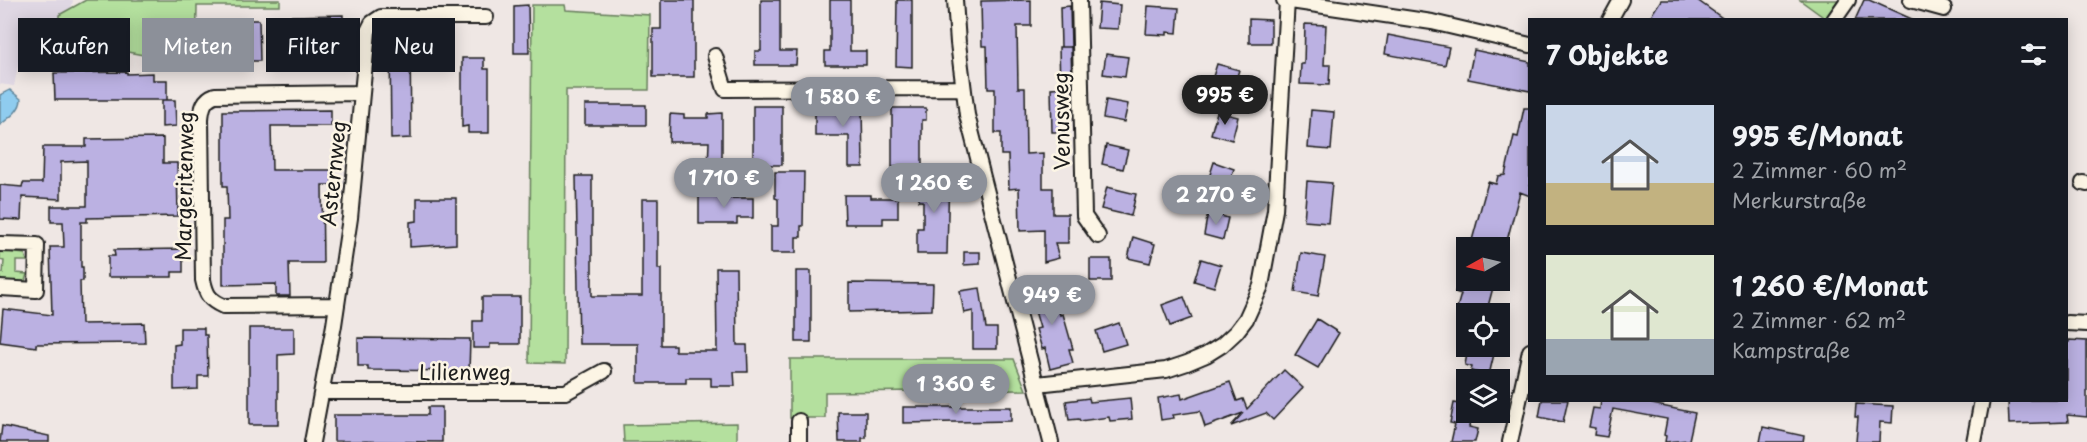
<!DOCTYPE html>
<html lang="de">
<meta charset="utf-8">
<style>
body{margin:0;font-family:"Playpen Sans",sans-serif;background:#242831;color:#f1f3f6;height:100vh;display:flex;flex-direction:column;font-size:22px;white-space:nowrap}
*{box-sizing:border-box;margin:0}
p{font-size:20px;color:#9ea1a6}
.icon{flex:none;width:33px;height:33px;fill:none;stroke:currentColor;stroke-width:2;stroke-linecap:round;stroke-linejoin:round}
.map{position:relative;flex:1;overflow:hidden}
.drawer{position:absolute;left:1528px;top:18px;width:540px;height:384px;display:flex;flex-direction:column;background:#171b24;border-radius:0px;box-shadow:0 3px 15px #0003}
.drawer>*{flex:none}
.hud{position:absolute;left:18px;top:18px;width:570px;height:54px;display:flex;gap:12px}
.needle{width:39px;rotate:262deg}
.buttons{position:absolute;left:1456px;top:237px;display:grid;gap:12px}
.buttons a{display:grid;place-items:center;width:54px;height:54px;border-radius:0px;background:#171b24;box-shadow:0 3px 15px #0003;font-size:30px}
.price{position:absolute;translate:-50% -51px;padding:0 14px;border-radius:21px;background:#8c9099;color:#fff;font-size:20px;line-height:39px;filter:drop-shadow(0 2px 3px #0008)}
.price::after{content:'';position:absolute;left:50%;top:36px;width:18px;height:14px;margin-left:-9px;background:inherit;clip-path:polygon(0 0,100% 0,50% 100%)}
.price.current{background:#222;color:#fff}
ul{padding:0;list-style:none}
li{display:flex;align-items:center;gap:18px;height:150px;padding:0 18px}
li span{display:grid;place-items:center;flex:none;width:168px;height:120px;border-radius:0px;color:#555}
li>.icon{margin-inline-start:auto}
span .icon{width:72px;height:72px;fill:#fffc;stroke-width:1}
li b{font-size:26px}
h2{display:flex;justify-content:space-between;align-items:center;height:72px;padding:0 18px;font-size:26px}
.pill{padding:0 21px;border-radius:0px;background:#171b24;box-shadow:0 3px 15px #0003;font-size:21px;line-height:54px}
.pill.current{background:#8c9099;color:#fff}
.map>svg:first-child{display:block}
</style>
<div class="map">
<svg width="2087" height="442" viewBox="0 0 2087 442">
<rect width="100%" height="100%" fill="#efe7e4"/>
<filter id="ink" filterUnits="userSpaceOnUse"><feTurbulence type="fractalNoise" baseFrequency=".0167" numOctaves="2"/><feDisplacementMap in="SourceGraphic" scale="12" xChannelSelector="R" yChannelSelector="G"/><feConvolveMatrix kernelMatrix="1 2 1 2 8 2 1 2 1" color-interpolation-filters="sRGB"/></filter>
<g filter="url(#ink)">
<path fill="#dfd7e3" d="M0,0H73L64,40L25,33L14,86L0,84Z"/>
<path fill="#b4e09e" stroke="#687e5d" stroke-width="1.5" d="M86,0H280V6H197L196,65L59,39V15Z
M1800,0H1839L1826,19Z
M532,5H565L566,10L650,15L649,90H566L565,364L529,363Z
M0,251L25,254L27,261H16V273L27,274L25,281L22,283L0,282V273H3L4,261L0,260Z
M790,359H1014L1026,390L825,392V418H790Z
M737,423V442H624L623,425Z"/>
<path fill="#8fccef" stroke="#61869b" stroke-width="1.5" d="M10,90L21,99C21,110 9,118 0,125V95Z"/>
<path fill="#bbb1e2" stroke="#1c1c1c" stroke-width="1.5" d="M661,0H694V77H653V29H661Z
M761,0H780V51H797L796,65H755V51H761Z
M830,0H850V51H866V65H825V51H830Z
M897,0H912V67L896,66Z
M1031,0V26H1017L1018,88H1025L1026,154L1043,153V188H1053V214H1068V243H1055L1059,258L1044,262V230L1020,231L1019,188L1009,189L1008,155H1001V133H995V89H988L987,46H982L981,1Z
M1661,0H1697L1725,20H1648Z
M1864,0H1869L1914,20H1855Z
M1099,3L1120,5L1118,29L1097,28Z
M528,5L529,53H514V6Z
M1070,6L1071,47H1061L1060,7Z
M1148,6L1179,8L1177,33L1167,32V35L1146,34Z
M343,15V29L289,30V16Z
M1249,19L1271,20V43H1249Z
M228,20H259L260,61H228V47H226V34H228Z
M1305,24L1326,25L1324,65H1330L1329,85L1300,84L1301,64H1304Z
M1388,35L1449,47L1445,65L1385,54Z
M410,45L411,138L391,139L390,46Z
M1059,47H1071L1072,87H1060Z
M1474,50L1530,62V91L1468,79Z
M1106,54L1128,57L1125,77L1103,74Z
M289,55H343V69H289Z
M462,58H484V69H489V133H468V126L462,127Z
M1217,64L1239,70L1232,92L1210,86Z
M127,72V74L153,73V80H167V100H55L54,73Z
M1064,87L1065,132H1052L1051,88Z
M162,100H175L176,126L162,127Z
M1106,100L1128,104L1124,122L1103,118Z
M585,105H646V125H585Z
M753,106H782V165H753Z
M815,106H862L863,167H849V136H815Z
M892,108H926V120H922V167H892Z
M1524,108H1530V196L1520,192L1505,248H1486L1471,244L1488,182L1496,184L1498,176L1505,175L1514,136L1518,137Z
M331,110V126H271L272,170H332V185H322L323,263H289L290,296H276V284L223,285V220H228L227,186H223V111Z
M1311,110L1334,112L1331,150L1308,148Z
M1217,112L1238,117L1232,140L1211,134Z
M722,113V167H708L709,142H669L670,114L684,115V118H708V114Z
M163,138V163H177L178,216L87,218V222H81V267H83V281H80L81,324L144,323L145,343L36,344V347L0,342L3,309L52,315L50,247H64L63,222H51V206H87V161L61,162V199L22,197L21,220L0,219V185L22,187L23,183H42L43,147H86V139Z
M1106,145L1128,150L1123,169L1102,164Z
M1214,162L1234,169L1227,190L1207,184Z
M775,172H804L803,226H801V237H796V253H771V226H778V199L775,198Z
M919,174H949L947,254H917V228H923V201H919Z
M576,176H592V296H642V199H658V269H661V345H675V351H717L716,268H736L737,345H747L748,372H734L735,386H711V378H686V383H638V344H579Z
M1307,181L1332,183L1328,223L1304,221Z
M1107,187L1136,194L1131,216L1101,209Z
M699,194H725V198H753V218H737V224H699Z
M844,195H871V198H898V218H883V224H845Z
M417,198H456V244L410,247V222L417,221Z
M1208,212L1228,218L1223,240L1204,235Z
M1133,237L1155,244L1150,263L1128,258Z
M183,249V272H172V277H108V256H115L114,250Z
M964,252H980V264L964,265Z
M1301,253L1325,257L1318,296L1295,292Z
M1090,259H1111V281H1090Z
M1201,259L1221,265L1214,287L1194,281Z
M796,271H811V342H796Z
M1051,278L1060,315L1063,314L1073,349H1069L1073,363L1050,369L1045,348L1042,349L1036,329L1040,328L1033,304L1038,302L1033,281Z
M1459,280H1495L1486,314H1478L1457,308L1461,294L1455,292Z
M849,283L933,284L932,310L849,312Z
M980,288L986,328H997V349H973V311L964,313L960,291Z
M482,297H520V344H490V348H473V321H482Z
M1184,297L1192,318L1170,326L1162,305Z
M1317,319L1339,333L1318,368L1295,355Z
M1119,323L1126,344L1102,351L1096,331Z
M180,328H204V335H207L208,376H198V389L174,390V345L180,344Z
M249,328H294V354L278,355V425H249Z
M358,338L470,339L469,371L368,370V366H358Z
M2069,340L2087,341V417L2067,415L2068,422L2009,424L2008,400H2067V342H2069Z
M1468,348L1494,354L1489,375L1471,371L1472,367L1465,365Z
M1284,370L1303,388L1273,420L1266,413L1231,426L1243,413L1205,427L1200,411L1173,415L1174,418L1161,420L1158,398L1181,394L1182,399L1230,382L1237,401L1243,399L1247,409Z
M1089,398L1090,402L1130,398L1132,419L1110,421L1109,417L1080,421L1079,419L1069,420L1066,401Z
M1542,400H1568L1563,422L1539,417Z
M1601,400H1653L1652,404L1695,413L1689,440L1665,442L1666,436L1664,435L1667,419L1613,409L1607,437L1594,435L1595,428L1589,427L1593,408L1600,409Z
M1454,403L1467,405V412H1472L1469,427L1478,429L1475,442H1451L1455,424L1450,423Z
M1856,404L1893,406L1892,423L1880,422L1879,442H1856L1858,417H1855Z
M428,407H442V442L334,441V415H428Z
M903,407H1011V421L903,423Z
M838,412H866V438H862V442H839Z
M2,426L49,436V442H0Z
M1763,427L1804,436L1803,442H1760Z"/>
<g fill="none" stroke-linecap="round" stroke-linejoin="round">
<defs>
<path id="street" d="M955,0L958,43L967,115L1051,442
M1079,0L1084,216L1098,236
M1284,0L1432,22L1530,45
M1911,0L1944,9
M1610,20L1621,0
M1834,20L1848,0
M715,56L725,89L963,88
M2083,183L2087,184
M0,244L37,245L36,290L0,288
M337,305L223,306C209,300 206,294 203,280L201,119C202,107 204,99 215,95L361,93
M2067,323L2087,324
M1037,384L1166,370L1187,363L1206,355L1222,345L1236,332L1246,319L1261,286L1275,210L1287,0
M322,392H566L604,371
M312,442L334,325L350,218L368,31L372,23L381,17H486
M799,442V421
M1510,442L1530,351
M1974,442L1982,400"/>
</defs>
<use href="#street" stroke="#1c1c1c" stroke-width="18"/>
<use href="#street" stroke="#fcf5e5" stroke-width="14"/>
</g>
</g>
<g text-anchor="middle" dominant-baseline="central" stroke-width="5" stroke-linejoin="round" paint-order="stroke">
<g font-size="21" fill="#1c1c1c" stroke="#fcf5e5">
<text transform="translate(1060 121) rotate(-91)">Venusweg</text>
<text transform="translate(332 173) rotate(-84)">Asternweg</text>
<text transform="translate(183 186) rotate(-89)">Margeritenweg</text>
<text x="465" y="371">Lilienweg</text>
</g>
</g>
</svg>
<div class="buttons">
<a><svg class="needle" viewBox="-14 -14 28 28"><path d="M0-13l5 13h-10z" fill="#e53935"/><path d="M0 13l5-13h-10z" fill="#9ea1a6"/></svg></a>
<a><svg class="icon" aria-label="locate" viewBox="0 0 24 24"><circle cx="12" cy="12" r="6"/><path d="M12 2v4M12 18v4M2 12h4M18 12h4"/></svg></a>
<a><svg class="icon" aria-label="layers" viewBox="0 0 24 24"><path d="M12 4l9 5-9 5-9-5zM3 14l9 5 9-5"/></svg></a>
</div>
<b class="price current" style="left:1225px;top:126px">995 €</b>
<b class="price" style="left:843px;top:128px">1 580 €</b>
<b class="price" style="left:724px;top:209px">1 710 €</b>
<b class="price" style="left:934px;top:214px">1 260 €</b>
<b class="price" style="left:1216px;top:226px">2 270 €</b>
<b class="price" style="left:1052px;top:326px">949 €</b>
<b class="price" style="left:956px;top:415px">1 360 €</b>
<div class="hud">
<a class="pill">Kaufen</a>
<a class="pill current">Mieten</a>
<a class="pill">Filter</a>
<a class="pill">Neu</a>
</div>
<section class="drawer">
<h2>7 Objekte<svg class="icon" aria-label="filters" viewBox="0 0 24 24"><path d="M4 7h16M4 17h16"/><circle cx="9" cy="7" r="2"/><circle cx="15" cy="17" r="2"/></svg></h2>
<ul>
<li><span style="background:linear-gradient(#c9d6e8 65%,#c2b280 0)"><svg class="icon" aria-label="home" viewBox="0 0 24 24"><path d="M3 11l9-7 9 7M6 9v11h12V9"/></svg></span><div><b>995 €/Monat</b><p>2 Zimmer · 60 m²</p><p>Merkurstraße</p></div></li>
<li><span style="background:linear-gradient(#dfe7d0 70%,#9aa5b1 0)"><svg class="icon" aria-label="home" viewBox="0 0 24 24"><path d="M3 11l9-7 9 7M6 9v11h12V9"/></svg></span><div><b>1 260 €/Monat</b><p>2 Zimmer · 62 m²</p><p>Kampstraße</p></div></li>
</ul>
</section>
</div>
